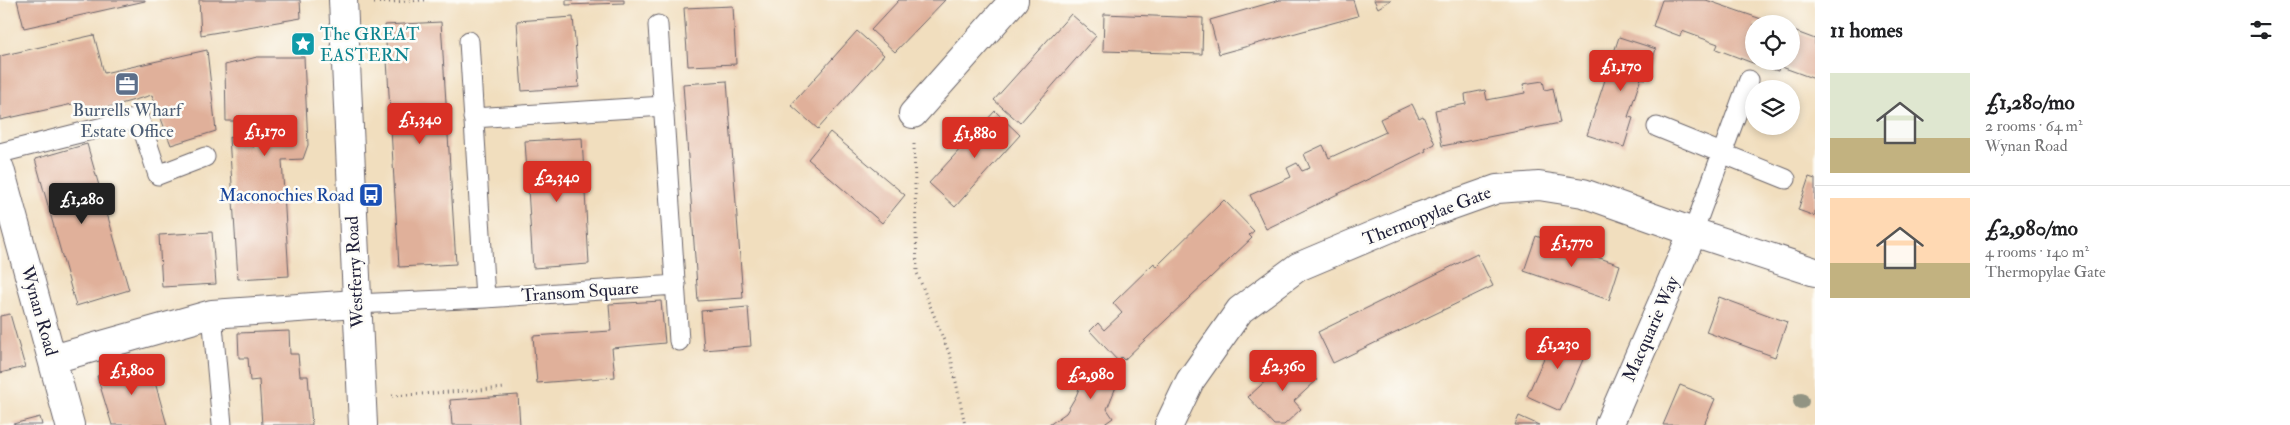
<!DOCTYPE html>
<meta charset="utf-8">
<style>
body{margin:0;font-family:"IM FELL Double Pica",serif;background:#f2f2f2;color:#202124;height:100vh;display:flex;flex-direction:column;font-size:19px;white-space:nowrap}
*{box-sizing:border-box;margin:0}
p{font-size:16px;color:#757577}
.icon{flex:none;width:28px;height:28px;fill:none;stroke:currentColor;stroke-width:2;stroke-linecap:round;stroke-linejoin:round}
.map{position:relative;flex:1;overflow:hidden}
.panel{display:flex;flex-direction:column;background:#fff;width:475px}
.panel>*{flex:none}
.buttons{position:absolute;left:1745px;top:15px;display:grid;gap:10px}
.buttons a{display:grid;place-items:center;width:55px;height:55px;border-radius:50%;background:#fff;box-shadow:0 2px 8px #0003;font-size:25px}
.price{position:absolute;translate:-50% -42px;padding:0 11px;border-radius:5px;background:#d93025;color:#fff;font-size:16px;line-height:32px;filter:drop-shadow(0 1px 2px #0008)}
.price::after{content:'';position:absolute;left:50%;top:30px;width:15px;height:11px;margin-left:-8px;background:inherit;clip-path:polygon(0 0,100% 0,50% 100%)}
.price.on{background:#222;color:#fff}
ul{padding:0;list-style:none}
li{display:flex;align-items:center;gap:15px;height:125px;padding:0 15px}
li+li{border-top:1px solid #e0e0e0}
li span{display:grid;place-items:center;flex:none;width:140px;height:100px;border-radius:0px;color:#555}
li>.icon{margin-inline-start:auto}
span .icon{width:60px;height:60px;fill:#fffc;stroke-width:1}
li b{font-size:21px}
h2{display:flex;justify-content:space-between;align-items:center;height:60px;padding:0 15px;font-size:21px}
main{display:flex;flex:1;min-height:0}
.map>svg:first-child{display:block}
</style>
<main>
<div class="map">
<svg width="1815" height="425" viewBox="0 0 1815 425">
<rect width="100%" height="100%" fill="#fdfcf7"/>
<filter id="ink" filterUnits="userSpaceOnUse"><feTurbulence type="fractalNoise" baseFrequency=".02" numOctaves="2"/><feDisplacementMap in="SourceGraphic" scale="10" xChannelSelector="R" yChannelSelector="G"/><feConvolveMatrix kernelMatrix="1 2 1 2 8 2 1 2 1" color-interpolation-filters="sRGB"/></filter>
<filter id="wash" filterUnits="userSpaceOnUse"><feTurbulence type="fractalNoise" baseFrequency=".0096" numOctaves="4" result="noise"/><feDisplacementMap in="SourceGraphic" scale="20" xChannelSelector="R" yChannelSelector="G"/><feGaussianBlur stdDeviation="1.12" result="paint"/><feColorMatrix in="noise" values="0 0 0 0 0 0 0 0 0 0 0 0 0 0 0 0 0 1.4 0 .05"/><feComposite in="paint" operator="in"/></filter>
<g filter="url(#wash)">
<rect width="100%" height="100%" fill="#f1debe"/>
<g id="blocks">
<path fill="#e0b09a" d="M17,0H145V1L24,28Z
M199,0H300L301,18L201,35Z
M566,0H624V3L566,5Z
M899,0H945L895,52L871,30Z
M1280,0H1353L1358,16L1219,54L1210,20Z
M1374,0H1391L1378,8Z
M1662,0H1706L1773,23L1754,24V61H1791V30L1815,39V79L1779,66L1778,71L1750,62L1716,49L1718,44L1682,31L1680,36L1653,26Z
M733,6L736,64L688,66L684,8Z
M1071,14L1096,36L1020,123L994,100Z
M1104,14L1203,18L1202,54L1103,51Z
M573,17L579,87L522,91L517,21Z
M441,22L456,264L399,267L385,25Z
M857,31L884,55L818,129L791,105Z
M94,35L104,73L207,50L216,131L171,145L152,95L78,116L77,103L0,120V56Z
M1619,37L1656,49L1646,79L1641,78L1628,117L1633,118L1624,147L1587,135Z
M257,57H304L308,145L303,159L282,160L289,276L238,279L229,137L254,147L246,121H226L225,65Z
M727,81L743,298L698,301L683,84Z
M1543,81L1545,90L1553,88L1560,123L1442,146L1435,110L1466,104L1465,94L1485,90L1487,100L1525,93L1523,84Z
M1412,104L1419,118L1423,116L1435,144L1425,149L1426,151L1266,229L1250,195L1291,177L1287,168L1297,163L1302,171L1310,168L1304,154L1323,145L1329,158L1386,132L1380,119Z
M995,111L1020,135L955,207L929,183Z
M830,132L905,195L882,223L808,159Z
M582,138L589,264L533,268L525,141Z
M87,144L129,290L76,306L35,159Z
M1809,177L1815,179V216L1798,210Z
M1224,200L1254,231L1249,235L1252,238L1124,360L1121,357L1118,361L1090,331L1098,323L1104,330L1122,313L1113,303L1154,263L1156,267Z
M212,232L216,284L162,287L159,235Z
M1536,236L1620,265L1609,300L1524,271Z
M1477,254L1493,286L1333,363L1318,332Z
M1719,297L1787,322L1775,357L1706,332Z
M661,301L665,343L612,348L615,377L537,383L533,336L611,331L609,304Z
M748,307L751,346L704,350L701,311Z
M10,314L25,367L0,373V316Z
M1557,329L1590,344L1560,411L1527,396Z
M289,331L290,354H298L300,376H308L312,425H262L259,380L250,381L248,358H239L238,333Z
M1294,355L1317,380L1294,401L1301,409L1284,425H1274L1248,397Z
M149,361L167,425H112L97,376Z
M1089,364L1120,377L1107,409L1113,418L1103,425H1049L1066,413L1076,396Z
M1680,385L1715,399L1704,425H1663Z
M518,395L520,425H452L450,400Z
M1519,416L1539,425H1515Z
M40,417L42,425H13V424Z"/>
</g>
</g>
<g filter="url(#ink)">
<use href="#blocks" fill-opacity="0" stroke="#6a6469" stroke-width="1"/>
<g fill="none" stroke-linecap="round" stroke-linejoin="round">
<defs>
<path id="lane" d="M658,25L679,341
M469,41L485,298
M473,118L664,106
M1657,127L1786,179
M0,153L139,118L158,175L205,157
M1693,232L1749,80
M356,304L485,298L676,285
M212,314L222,425"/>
<path id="street" d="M913,114L1014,0
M0,169L70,425
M53,359L212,314L356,304
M1169,425L1190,381L1240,310L1298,267L1407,221L1497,189L1539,186L1583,193L1693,232L1815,272
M1609,425L1693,232"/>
<path id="primary" d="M343,0L363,425"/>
</defs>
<use href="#lane" stroke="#6a6469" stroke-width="21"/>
<use href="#street" stroke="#6a6469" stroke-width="30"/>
<use href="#primary" stroke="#6a6469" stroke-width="30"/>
<path stroke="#6a6469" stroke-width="3" stroke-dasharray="1 4" stroke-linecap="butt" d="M374,3L425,0
M914,144L917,273L951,358L965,425
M392,396L506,388"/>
<use href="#lane" stroke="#fff" stroke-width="19"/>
<use href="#street" stroke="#fff" stroke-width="28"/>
<use href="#primary" stroke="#fff" stroke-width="28"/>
</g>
<circle fill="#929483" cx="1801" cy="401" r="8"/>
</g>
<defs>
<symbol id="sight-square" viewBox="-11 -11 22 22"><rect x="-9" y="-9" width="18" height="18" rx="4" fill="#0f9aa8" stroke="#fdfcf7"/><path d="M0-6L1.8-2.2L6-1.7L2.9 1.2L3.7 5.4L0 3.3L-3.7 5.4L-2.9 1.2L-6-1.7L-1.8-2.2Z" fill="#fff"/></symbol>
<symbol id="office-square" viewBox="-11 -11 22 22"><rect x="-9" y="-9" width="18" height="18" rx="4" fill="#5c6f8a" stroke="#fdfcf7"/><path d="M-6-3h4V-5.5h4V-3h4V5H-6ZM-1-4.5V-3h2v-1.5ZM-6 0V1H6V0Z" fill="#fff"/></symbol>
<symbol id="bus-square" viewBox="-11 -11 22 22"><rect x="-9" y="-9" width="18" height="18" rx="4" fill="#1a4fb4" stroke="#fdfcf7"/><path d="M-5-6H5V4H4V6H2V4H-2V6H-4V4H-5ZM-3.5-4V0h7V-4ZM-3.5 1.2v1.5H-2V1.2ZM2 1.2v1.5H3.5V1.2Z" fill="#fff"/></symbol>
</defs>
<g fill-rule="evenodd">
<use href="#sight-square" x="289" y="30" width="28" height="28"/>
<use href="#office-square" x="113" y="70" width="28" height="28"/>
<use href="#bus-square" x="357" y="181" width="28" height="28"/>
</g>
<g text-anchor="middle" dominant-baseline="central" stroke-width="5" stroke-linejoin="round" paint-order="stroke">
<g font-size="18" fill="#0d838f" stroke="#fdfcf7" text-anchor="start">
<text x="320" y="34">The GREAT<tspan x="320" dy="21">EASTERN</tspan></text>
</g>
<g font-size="18" fill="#4e5e75" stroke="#fdfcf7">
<text x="127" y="110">Burrells Wharf<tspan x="127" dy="21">Estate Office</tspan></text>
</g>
<g font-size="18" fill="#164399" stroke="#fdfcf7" text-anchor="end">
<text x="354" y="195">Maconochies Road</text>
</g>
<g font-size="18" fill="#22223b" stroke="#fdfcf7">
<text transform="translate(1427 216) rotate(-21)">Thermopylae Gate</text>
<text transform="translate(355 272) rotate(-93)">Westferry Road</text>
<text transform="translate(580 292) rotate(-4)">Transom Square</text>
<text transform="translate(39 311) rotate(74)">Wynan Road</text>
<text transform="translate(1651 329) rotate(-66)">Macquarie Way</text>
</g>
</g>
</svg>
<div class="buttons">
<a><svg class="icon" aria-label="locate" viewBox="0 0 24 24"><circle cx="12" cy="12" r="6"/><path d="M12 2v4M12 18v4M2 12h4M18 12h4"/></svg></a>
<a><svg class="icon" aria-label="layers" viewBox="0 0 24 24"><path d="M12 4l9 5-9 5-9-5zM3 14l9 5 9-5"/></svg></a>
</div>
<b class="price" style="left:1621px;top:92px">£1,170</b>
<b class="price" style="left:420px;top:145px">£1,340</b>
<b class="price" style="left:265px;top:157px">£1,170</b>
<b class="price" style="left:975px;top:159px">£1,880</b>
<b class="price" style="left:557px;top:203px">£2,340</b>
<b class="price on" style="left:82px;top:225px">£1,280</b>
<b class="price" style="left:1572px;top:268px">£1,770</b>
<b class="price" style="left:1558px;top:370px">£1,230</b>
<b class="price" style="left:1283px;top:392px">£2,360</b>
<b class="price" style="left:132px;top:396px">£1,800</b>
<b class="price" style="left:1091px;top:400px">£2,980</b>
</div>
<section class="panel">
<h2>11 homes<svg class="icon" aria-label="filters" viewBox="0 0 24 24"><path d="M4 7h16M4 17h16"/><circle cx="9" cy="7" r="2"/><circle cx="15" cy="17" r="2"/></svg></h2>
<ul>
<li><span style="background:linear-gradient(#dfe7d0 65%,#c2b280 0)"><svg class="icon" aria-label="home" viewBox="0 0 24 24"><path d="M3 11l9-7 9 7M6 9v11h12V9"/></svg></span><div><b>£1,280/mo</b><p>2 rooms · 64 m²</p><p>Wynan Road</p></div></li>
<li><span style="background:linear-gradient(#ffd9b3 65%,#c2b280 0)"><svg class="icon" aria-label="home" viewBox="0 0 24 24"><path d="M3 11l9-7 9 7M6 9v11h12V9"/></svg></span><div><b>£2,980/mo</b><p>4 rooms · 140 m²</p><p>Thermopylae Gate</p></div></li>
</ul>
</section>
</main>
